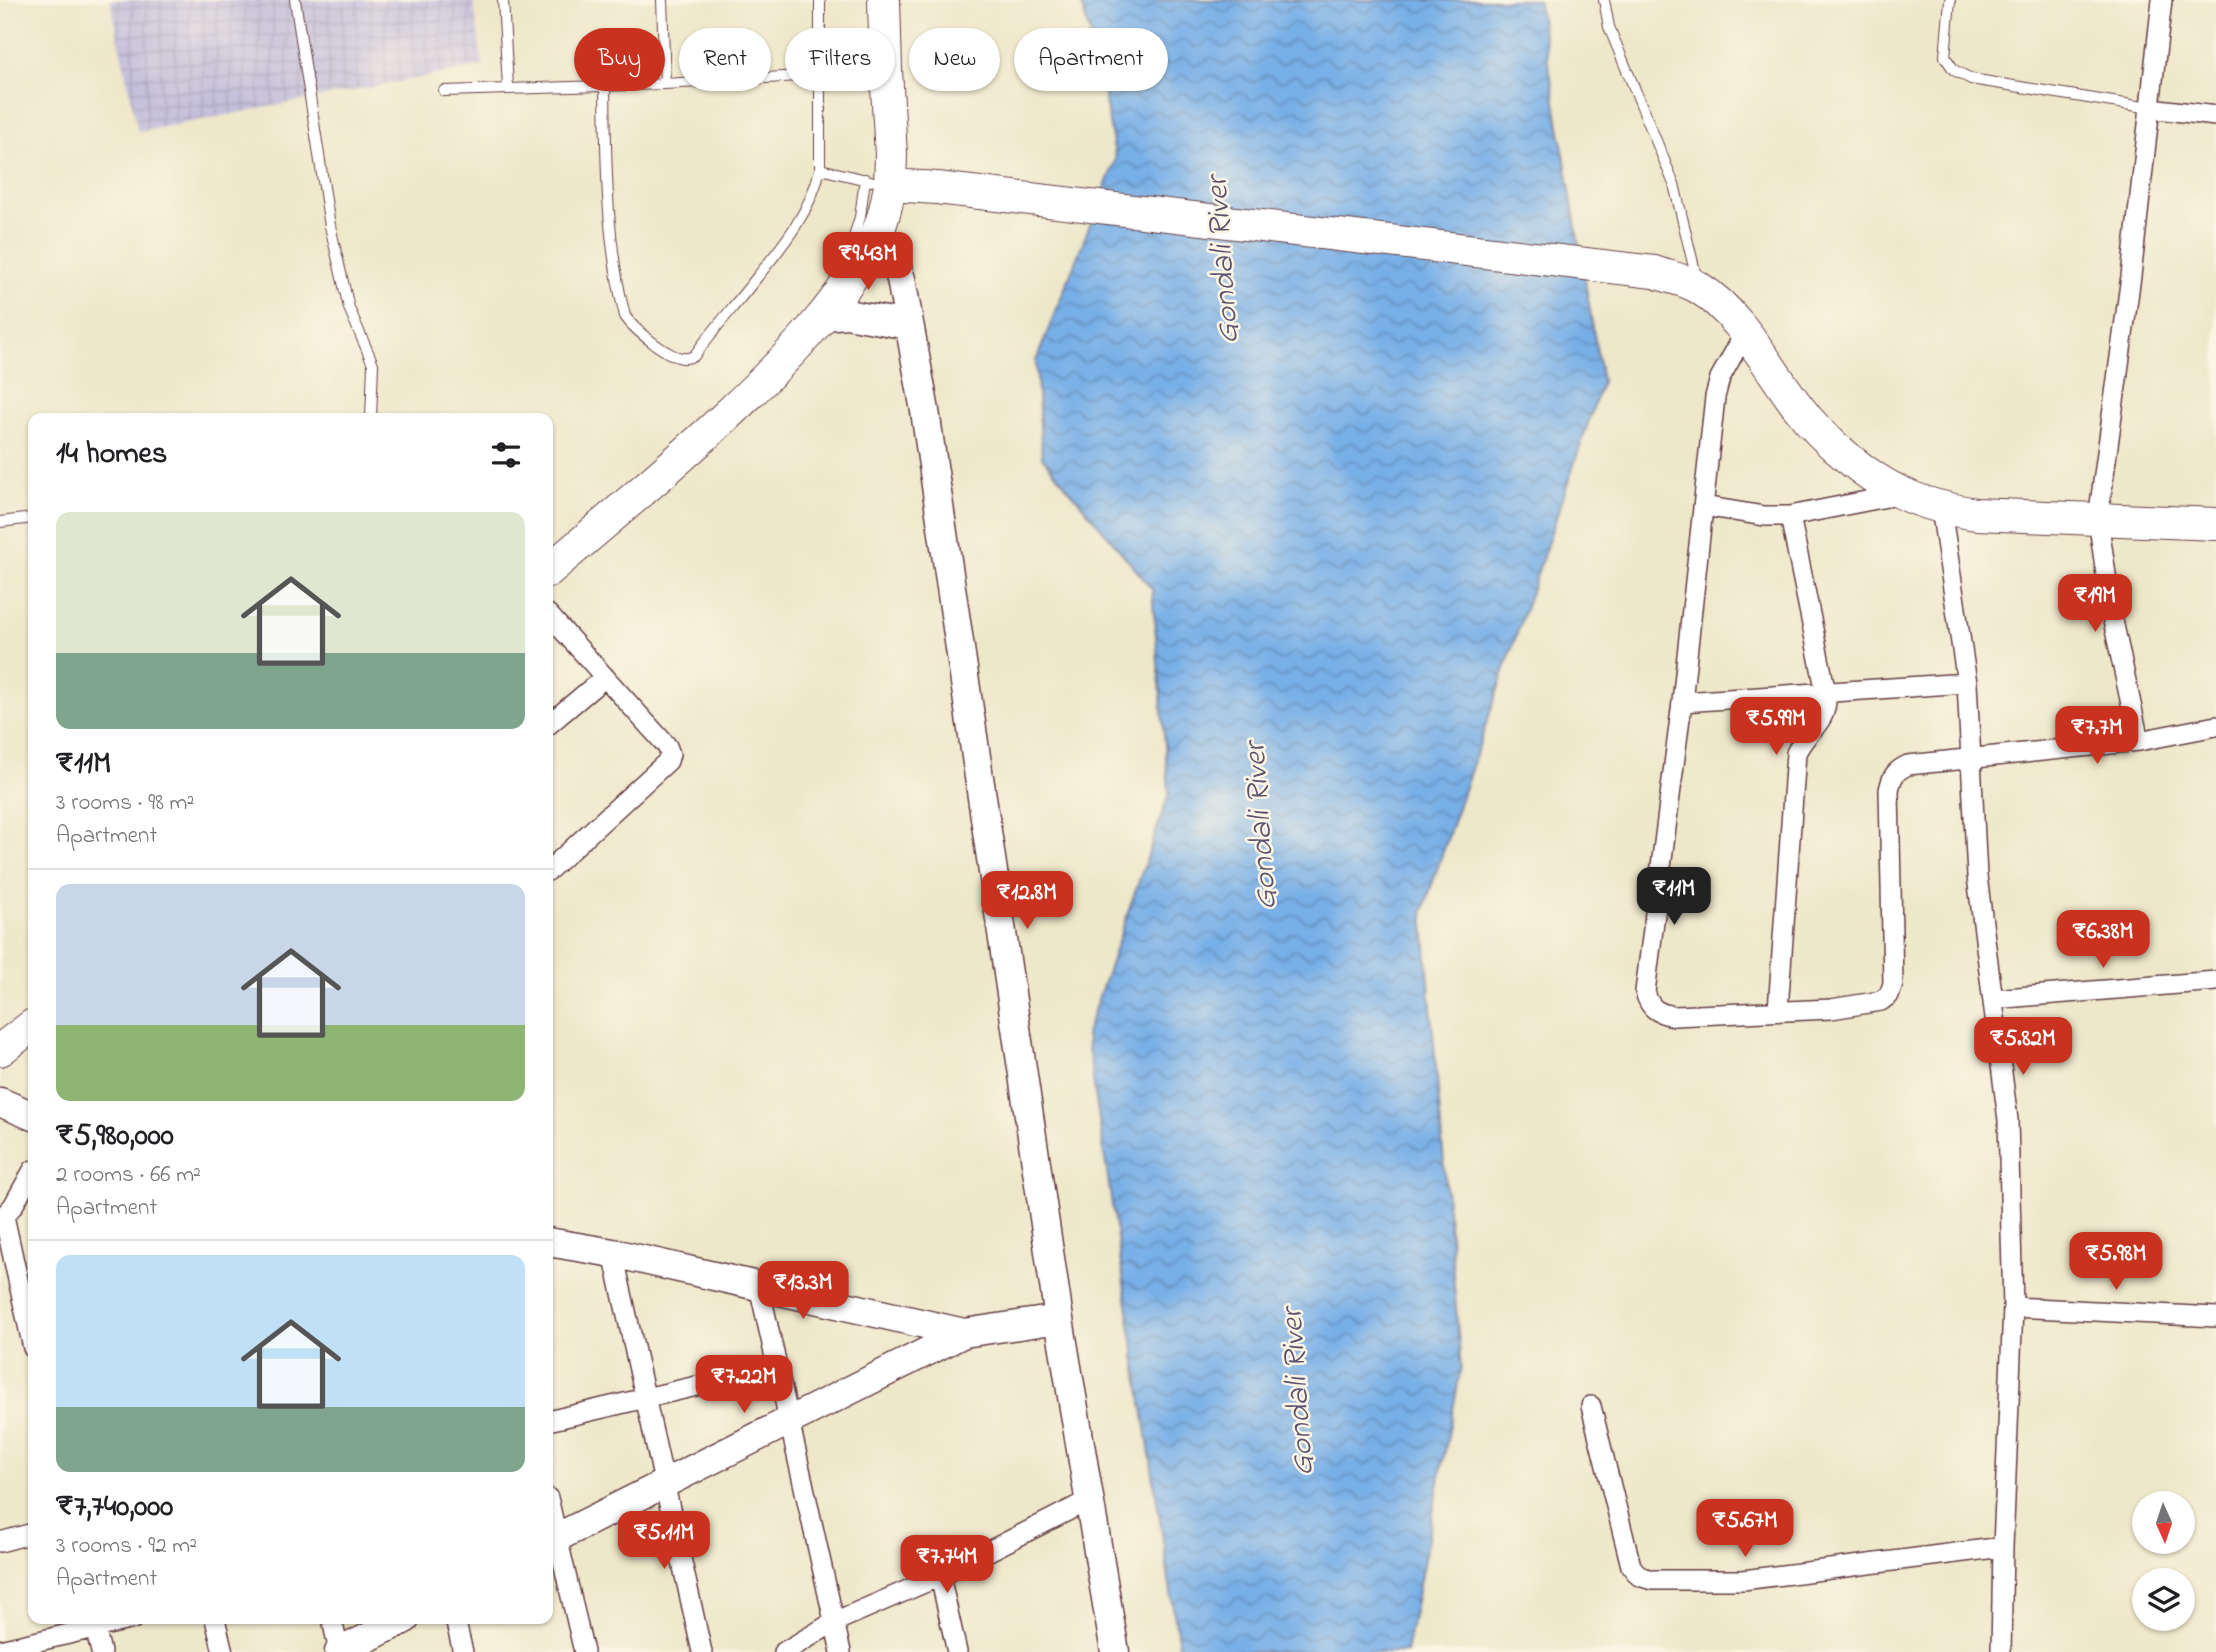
<!DOCTYPE html>
<meta charset="utf-8">
<style>
body{margin:0;font-family:"Indie Flower",sans-serif;background:#f2f2f2;color:#202124;height:100vh;display:flex;flex-direction:column;font-size:26px;white-space:nowrap}
*{box-sizing:border-box;margin:0}
p{font-size:23px;color:#757577}
.icon{flex:none;width:38px;height:38px;fill:none;stroke:currentColor;stroke-width:2;stroke-linecap:round;stroke-linejoin:round}
.map{position:relative;flex:1;overflow:hidden}
.panel{position:absolute;left:28px;top:413px;width:525px;height:1211px;display:flex;flex-direction:column;background:#fff;border-radius:14px;box-shadow:0 2px 5px #0004}
.panel>*{flex:none}
.hud{position:absolute;left:574px;top:28px;width:665px;height:63px;display:flex;gap:14px}
.needle{width:46px;rotate:177deg}
.fabs{position:absolute;left:2132px;top:1491px;display:grid;gap:14px}
.fabs a{display:grid;place-items:center;width:63px;height:63px;border-radius:50%;background:#fff;box-shadow:0 2px 5px #0004;font-size:35px}
.price{position:absolute;translate:-50% -60px;padding:0 16px;border-radius:14px;background:#c8321e;color:#fff;font-size:23px;line-height:46px;filter:drop-shadow(0 2px 4px #0008)}
.price::after{content:'';position:absolute;left:50%;top:42px;width:21px;height:16px;margin-left:-10px;background:inherit;clip-path:polygon(0 0,100% 0,50% 100%)}
.price.active{background:#222;color:#fff}
ul{padding:0;list-style:none}
li{display:grid;align-content:center;gap:14px;height:371px;padding:0 28px}
li+li{border-top:2px solid #e0e0e0}
li span{display:grid;place-items:center;height:217px;border-radius:14px;color:#555}
li>.icon{margin-inline-start:auto}
span .icon{width:126px;height:126px;fill:#fffc;stroke-width:1}
li b{font-size:30px}
h2{display:flex;justify-content:space-between;align-items:center;height:84px;padding:0 28px;font-size:30px}
.chip{padding:0 24px;border-radius:32px;background:#fff;box-shadow:0 2px 5px #0004;font-size:24px;line-height:63px}
.chip.active{background:#c8321e;color:#fff}
.map>svg:first-child{display:block}
</style>
<div class="map">
<svg width="2216" height="1652" viewBox="0 0 2216 1652">
<defs>
<pattern id="industrial-grid" width="8" height="8" patternUnits="userSpaceOnUse" patternTransform="scale(1.75)"><rect width="8" height="8" fill="#c5c0db"/><path d="M0 4h8M4 0v8" fill="none" stroke="#aba5bc"/></pattern>
<pattern id="water-waves" width="16" height="10" patternUnits="userSpaceOnUse" patternTransform="scale(1.75)"><rect width="16" height="10" fill="#77afe7"/><path d="M0 5q4-4 8 0t8 0" fill="none" stroke="#648ebb"/></pattern>
</defs>
<rect width="100%" height="100%" fill="#fcf5e5"/>
<filter id="ink" filterUnits="userSpaceOnUse"><feTurbulence type="fractalNoise" baseFrequency=".0143" numOctaves="2"/><feDisplacementMap in="SourceGraphic" scale="14" xChannelSelector="R" yChannelSelector="G"/><feConvolveMatrix kernelMatrix="1 2 1 2 8 2 1 2 1" color-interpolation-filters="sRGB"/></filter>
<filter id="wash" filterUnits="userSpaceOnUse"><feTurbulence type="fractalNoise" baseFrequency=".00686" numOctaves="4" result="noise"/><feDisplacementMap in="SourceGraphic" scale="28" xChannelSelector="R" yChannelSelector="G"/><feGaussianBlur stdDeviation="1.57" result="paint"/><feColorMatrix in="noise" values="0 0 0 0 0 0 0 0 0 0 0 0 0 0 0 0 0 1.4 0 .05"/><feComposite in="paint" operator="in"/></filter>
<g filter="url(#wash)">
<rect width="100%" height="100%" fill="#eee7c9"/>
<path fill="url(#industrial-grid)" d="M110,0H473L483,66L138,132Z"/>
<path fill="url(#water-waves)" stroke="#606789" stroke-width="2" d="M1080,0H1538L1602,382L1423,911L1461,1368L1406,1652H1180L1086,1034L1169,794L1152,589L1042,457L1036,361L1116,159L1096,53Z"/>
</g>
<g filter="url(#ink)">
<g fill="none" stroke-linecap="round" stroke-linejoin="round">
<defs>
<path id="lane" d="M295,0L330,226L349,308L373,364L371,418
M503,0L508,87
M662,0L665,84
M1604,0L1609,27L1674,184L1697,280
M1950,0L1945,57L1954,70L1971,79L2150,108
M605,85C606,162 606,241 625,316C633,329 668,357 683,358C686,359 691,357 694,356C714,329 737,303 758,276C785,243 811,211 820,169V0
M444,91L665,84L882,71
M820,169L871,181
M847,260L860,217L865,179
M0,522L33,518"/>
<path id="street" d="M2150,108L2216,116
M1745,333L1720,378L1715,397L1682,702L1645,992C1650,1009 1657,1013 1674,1016L1831,1009L1881,1001L1889,995L1893,984L1889,790C1892,776 1895,771 1908,765L2139,741L2216,726
M1703,506L1764,516H1790L1902,494
M1941,508L1967,683L1977,876L2008,1120L2013,1307L2003,1547L2001,1652
M548,614L667,746L670,754L668,761L548,871
M1682,702L1967,683
M548,725L605,677
M2139,741L2112,616L2098,519L2131,276L2162,0
M1993,999L2216,981
M1778,1010L1796,753C1808,727 1828,725 1826,693L1790,516
M4,1216L33,1348
M0,1220L13,1206L33,1170
M613,1253L702,1652
M759,1286L841,1652
M2013,1307L2216,1317
M1591,1406L1631,1566L1639,1576L1652,1580H1743L2003,1547
M548,1421L777,1367
M548,1498L584,1652
M0,1542L33,1533
M940,1576L957,1652
M93,1619L101,1652
M215,1619L223,1652
M332,1619L339,1652
M455,1619L463,1652
M0,1650L133,1619
M784,1652L834,1622L940,1576L1091,1499"/>
<path id="secondary" d="M878,231L892,254L901,279L925,411L1059,1319L1115,1652
M823,316L847,314L908,325
M0,1102L33,1116
M548,1242L613,1253L964,1333L1059,1319
M548,1542L964,1333
M339,1652L405,1619"/>
<path id="primary" d="M884,0L886,70L891,155L890,185
M548,571C607,521 667,471 724,418C782,364 843,304 878,231C885,216 887,201 890,185L937,188L1654,272C1668,277 1687,280 1699,288C1741,314 1768,368 1798,407C1822,439 1867,478 1904,494C1927,505 1951,510 1976,514L2216,524
M0,1050L33,1025"/>
</defs>
<use href="#lane" stroke="#633d43" stroke-width="12"/>
<use href="#street" stroke="#633d43" stroke-width="22"/>
<use href="#secondary" stroke="#633d43" stroke-width="31"/>
<use href="#primary" stroke="#633d43" stroke-width="34"/>
<use href="#lane" stroke="#fff" stroke-width="10"/>
<use href="#street" stroke="#fff" stroke-width="19"/>
<use href="#secondary" stroke="#fff" stroke-width="28"/>
<use href="#primary" stroke="#fff" stroke-width="32"/>
</g>
</g>
<g text-anchor="middle" dominant-baseline="central" stroke-width="5" stroke-linejoin="round" paint-order="stroke">
<g font-size="32" font-style="italic" fill="#5a516d" stroke="#fcf5e5">
<text transform="translate(1224 260) rotate(-94)">Gondali River</text>
<text transform="translate(1262 826) rotate(-94)">Gondali River</text>
<text transform="translate(1299 1392) rotate(-94)">Gondali River</text>
</g>
</g>
</svg>
<div class="fabs">
<a><svg class="needle" viewBox="-14 -14 28 28"><path d="M0-13l5 13h-10z" fill="#e53935"/><path d="M0 13l5-13h-10z" fill="#757577"/></svg></a>
<a><svg class="icon" aria-label="layers" viewBox="0 0 24 24"><path d="M12 4l9 5-9 5-9-5zM3 14l9 5 9-5"/></svg></a>
</div>
<b class="price" style="left:868px;top:292px">₹9.43M</b>
<b class="price" style="left:2095px;top:634px">₹19M</b>
<b class="price" style="left:1776px;top:757px">₹5.99M</b>
<b class="price" style="left:2097px;top:766px">₹7.7M</b>
<b class="price active" style="left:1674px;top:927px">₹11M</b>
<b class="price" style="left:1027px;top:931px">₹12.8M</b>
<b class="price" style="left:2103px;top:970px">₹6.38M</b>
<b class="price" style="left:2023px;top:1077px">₹5.82M</b>
<b class="price" style="left:2116px;top:1292px">₹5.98M</b>
<b class="price" style="left:803px;top:1321px">₹13.3M</b>
<b class="price" style="left:744px;top:1415px">₹7.22M</b>
<b class="price" style="left:1745px;top:1559px">₹5.67M</b>
<b class="price" style="left:664px;top:1571px">₹5.11M</b>
<b class="price" style="left:947px;top:1595px">₹7.74M</b>
<div class="hud">
<a class="chip active">Buy</a>
<a class="chip">Rent</a>
<a class="chip">Filters</a>
<a class="chip">New</a>
<a class="chip">Apartment</a>
</div>
<section class="panel">
<h2>14 homes<svg class="icon" aria-label="filters" viewBox="0 0 24 24"><path d="M4 7h16M4 17h16"/><circle cx="9" cy="7" r="2"/><circle cx="15" cy="17" r="2"/></svg></h2>
<ul>
<li><span style="background:linear-gradient(#dfe7d0 65%,#7fa58c 0)"><svg class="icon" aria-label="home" viewBox="0 0 24 24"><path d="M3 11l9-7 9 7M6 9v11h12V9"/></svg></span><div><b>₹11M</b><p>3 rooms · 98 m²</p><p>Apartment</p></div></li>
<li><span style="background:linear-gradient(#c9d6e8 65%,#8fb573 0)"><svg class="icon" aria-label="home" viewBox="0 0 24 24"><path d="M3 11l9-7 9 7M6 9v11h12V9"/></svg></span><div><b>₹5,980,000</b><p>2 rooms · 66 m²</p><p>Apartment</p></div></li>
<li><span style="background:linear-gradient(#bfe0f5 70%,#7fa58c 0)"><svg class="icon" aria-label="home" viewBox="0 0 24 24"><path d="M3 11l9-7 9 7M6 9v11h12V9"/></svg></span><div><b>₹7,740,000</b><p>3 rooms · 92 m²</p><p>Apartment</p></div></li>
</ul>
</section>
</div>
